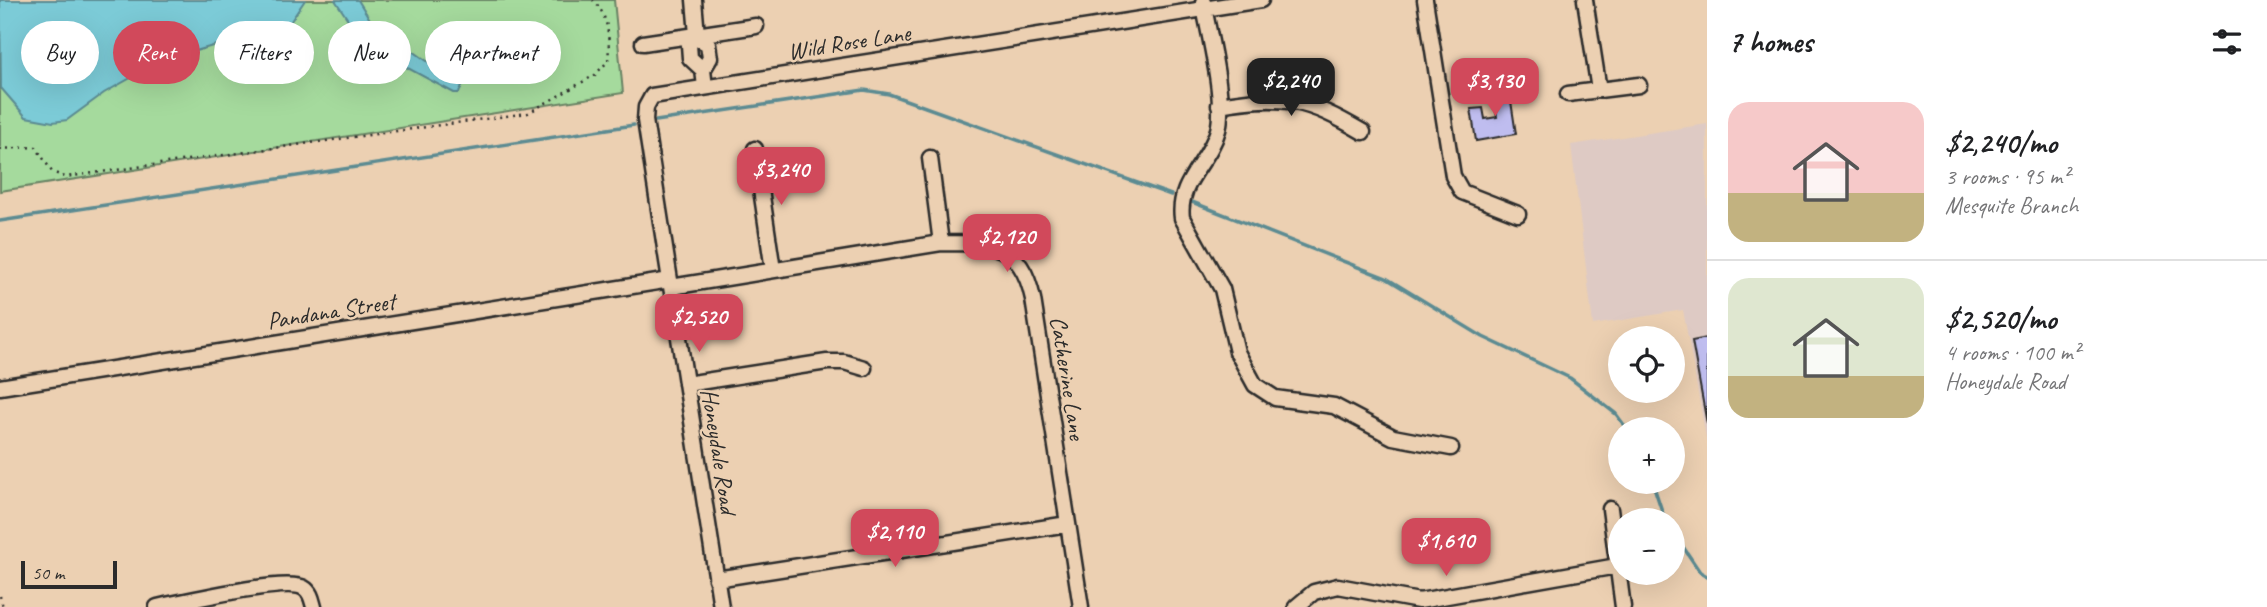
<!DOCTYPE html>
<meta charset="utf-8">
<style>
body{margin:0;font-family:Caveat,sans-serif;background:#f6f6f6;color:#202124;height:100vh;display:flex;flex-direction:column;font-size:26px;white-space:nowrap}
*{box-sizing:border-box;margin:0}
p{font-size:23px;color:#757577}
.icon{flex:none;width:38px;height:38px;fill:none;stroke:currentColor;stroke-width:2;stroke-linecap:round;stroke-linejoin:round}
.map{position:relative;flex:1;overflow:hidden}
.sheet{display:flex;flex-direction:column;background:#fff;width:560px}
.sheet>*{flex:none}
.banner{position:absolute;left:21px;top:21px;width:665px;height:63px;display:flex;gap:14px}
.buttons{position:absolute;left:1608px;top:326px;display:grid;gap:14px}
.buttons a{display:grid;place-items:center;width:77px;height:77px;border-radius:50%;background:#fff;box-shadow:0 7px 28px #0002;font-size:35px}
.scale{position:absolute;left:21px;bottom:18px;width:96px;box-sizing:border-box;padding-left:7px;border:4px solid #2b2b2b;border-top:0;font-size:19px;line-height:24px;white-space:nowrap;color:#2b2b2b;-webkit-text-stroke:5px #ecd0b2;paint-order:stroke}
.price{position:absolute;translate:-50% -60px;padding:0 16px;border-radius:14px;background:#d1495b;color:#fff;font-size:23px;line-height:46px;filter:drop-shadow(0 2px 4px #0008)}
.price::after{content:'';position:absolute;left:50%;top:42px;width:21px;height:16px;margin-left:-10px;background:inherit;clip-path:polygon(0 0,100% 0,50% 100%)}
.price.active{background:#222;color:#fff}
ul{padding:0;list-style:none}
li{display:flex;align-items:center;gap:21px;height:175px;padding:0 21px}
li+li{border-top:2px solid #e0e0e0}
li span{display:grid;place-items:center;flex:none;width:196px;height:140px;border-radius:21px;color:#555}
li>.icon{margin-inline-start:auto}
span .icon{width:84px;height:84px;fill:#fffc;stroke-width:1}
li b{font-size:30px}
h2{display:flex;justify-content:space-between;align-items:center;height:84px;padding:0 21px;font-size:30px}
.tag{padding:0 24px;border-radius:32px;background:#fff;box-shadow:0 7px 28px #0002;font-size:24px;line-height:63px}
.tag.active{background:#d1495b;color:#fff}
main{display:flex;flex:1;min-height:0}
.map>svg:first-child{display:block}
</style>
<main>
<div class="map">
<svg width="1707" height="607" viewBox="0 0 1707 607">
<rect width="100%" height="100%" fill="#ecd0b2"/>
<filter id="ink" filterUnits="userSpaceOnUse"><feTurbulence type="fractalNoise" baseFrequency=".0143" numOctaves="2"/><feDisplacementMap in="SourceGraphic" scale="14" xChannelSelector="R" yChannelSelector="G"/><feConvolveMatrix kernelMatrix="1 2 1 2 8 2 1 2 1" color-interpolation-filters="sRGB"/></filter>
<g filter="url(#ink)">
<path fill="#decac4" d="M1707,124V443L1683,310L1593,325L1571,145Z"/>
<path fill="#a5da9d" stroke="#688264" stroke-width="2" d="M0,0H614L623,93L0,191Z"/>
<path fill="#7bcbd7" stroke="#5b8b92" stroke-width="2" d="M0,0H305L289,24L161,61L104,93L67,120L53,122L26,117L1,88Z
M335,0H358L371,21L462,86L459,93H454L365,45Z"/>
<g fill="none" stroke-linecap="round" stroke-linejoin="round">
<path stroke="#5b8b92" stroke-width="3.5" d="M656,121L864,90L889,94L1171,195
M1192,202L1386,278L1483,337L1570,378L1616,414L1627,429
M0,221L634,125
M1652,481L1665,520
M1673,532L1700,572L1707,576"/>
</g>
<path fill="#bfbdef" stroke="#2b2b2b" stroke-width="2" d="M1509,88L1516,134L1476,141L1471,109L1483,108L1485,119L1497,117L1493,91Z
M1707,338V424L1692,341Z"/>
<g fill="none" stroke-linecap="round" stroke-linejoin="round">
<defs>
<path id="minor" d="M694,0L697,35L689,45L690,58L703,70L705,87
M1425,0L1453,176L1462,192L1518,214
M1585,0L1599,90L1639,85
M1203,2C1209,35 1226,100 1218,130C1209,163 1177,182 1182,218L1222,289L1237,352L1255,385L1275,398L1334,406L1393,437L1451,448
M697,38L708,44L710,58L703,70
M643,43L756,26
M1568,94L1599,90
M1219,105C1283,94 1307,99 1363,132
M755,149L773,270
M930,158L941,243
M671,287L941,243C992,243 1021,243 1033,299L1081,607
M686,384L827,362H844L864,368
M0,387L670,280
M1610,509L1623,607
M716,579L1068,524
M157,607C182,602 287,577 304,588C311,592 312,600 314,607
M721,607L645,120L646,107L652,96L1261,0
M1296,607L1314,592L1338,586L1419,601L1617,566"/>
</defs>
<use href="#minor" stroke="#2b2b2b" stroke-width="19"/>
<path stroke="#2b2b2b" stroke-width="2.5" stroke-dasharray="2 5" stroke-linecap="butt" d="M0,149L36,147L52,172L65,177L528,113L595,75L608,61C610,39 609,16 593,0
M0,596L3,607"/>
<use href="#minor" stroke="#ecd0b2" stroke-width="14"/>
</g>
</g>
<g text-anchor="middle" dominant-baseline="central" stroke-width="5" stroke-linejoin="round" paint-order="stroke">
<g font-size="24" fill="#2b2b2b" stroke="#ecd0b2">
<text transform="translate(849 42) rotate(-9)">Wild Rose Lane</text>
<text transform="translate(331 311) rotate(-9)">Pandana Street</text>
<text transform="translate(1068 378) rotate(81)">Catherine Lane</text>
<text transform="translate(719 451) rotate(81)">Honeydale Road</text>
</g>
</g>
</svg>
<div class="buttons">
<a><svg class="icon" aria-label="locate" viewBox="0 0 24 24"><circle cx="12" cy="12" r="6"/><path d="M12 2v4M12 18v4M2 12h4M18 12h4"/></svg></a>
<a>+</a>
<a>−</a>
</div>
<div class="scale">50 m</div>
<b class="price active" style="left:1291px;top:118px">$2,240</b>
<b class="price" style="left:1495px;top:118px">$3,130</b>
<b class="price" style="left:781px;top:207px">$3,240</b>
<b class="price" style="left:1007px;top:274px">$2,120</b>
<b class="price" style="left:699px;top:354px">$2,520</b>
<b class="price" style="left:895px;top:569px">$2,110</b>
<b class="price" style="left:1446px;top:578px">$1,610</b>
<div class="banner">
<a class="tag">Buy</a>
<a class="tag active">Rent</a>
<a class="tag">Filters</a>
<a class="tag">New</a>
<a class="tag">Apartment</a>
</div>
</div>
<section class="sheet">
<h2>7 homes<svg class="icon" aria-label="filters" viewBox="0 0 24 24"><path d="M4 7h16M4 17h16"/><circle cx="9" cy="7" r="2"/><circle cx="15" cy="17" r="2"/></svg></h2>
<ul>
<li><span style="background:linear-gradient(#f6c9c9 65%,#c2b280 0)"><svg class="icon" aria-label="home" viewBox="0 0 24 24"><path d="M3 11l9-7 9 7M6 9v11h12V9"/></svg></span><div><b>$2,240/mo</b><p>3 rooms · 95 m²</p><p>Mesquite Branch</p></div></li>
<li><span style="background:linear-gradient(#dfe7d0 70%,#c2b280 0)"><svg class="icon" aria-label="home" viewBox="0 0 24 24"><path d="M3 11l9-7 9 7M6 9v11h12V9"/></svg></span><div><b>$2,520/mo</b><p>4 rooms · 100 m²</p><p>Honeydale Road</p></div></li>
</ul>
</section>
</main>
